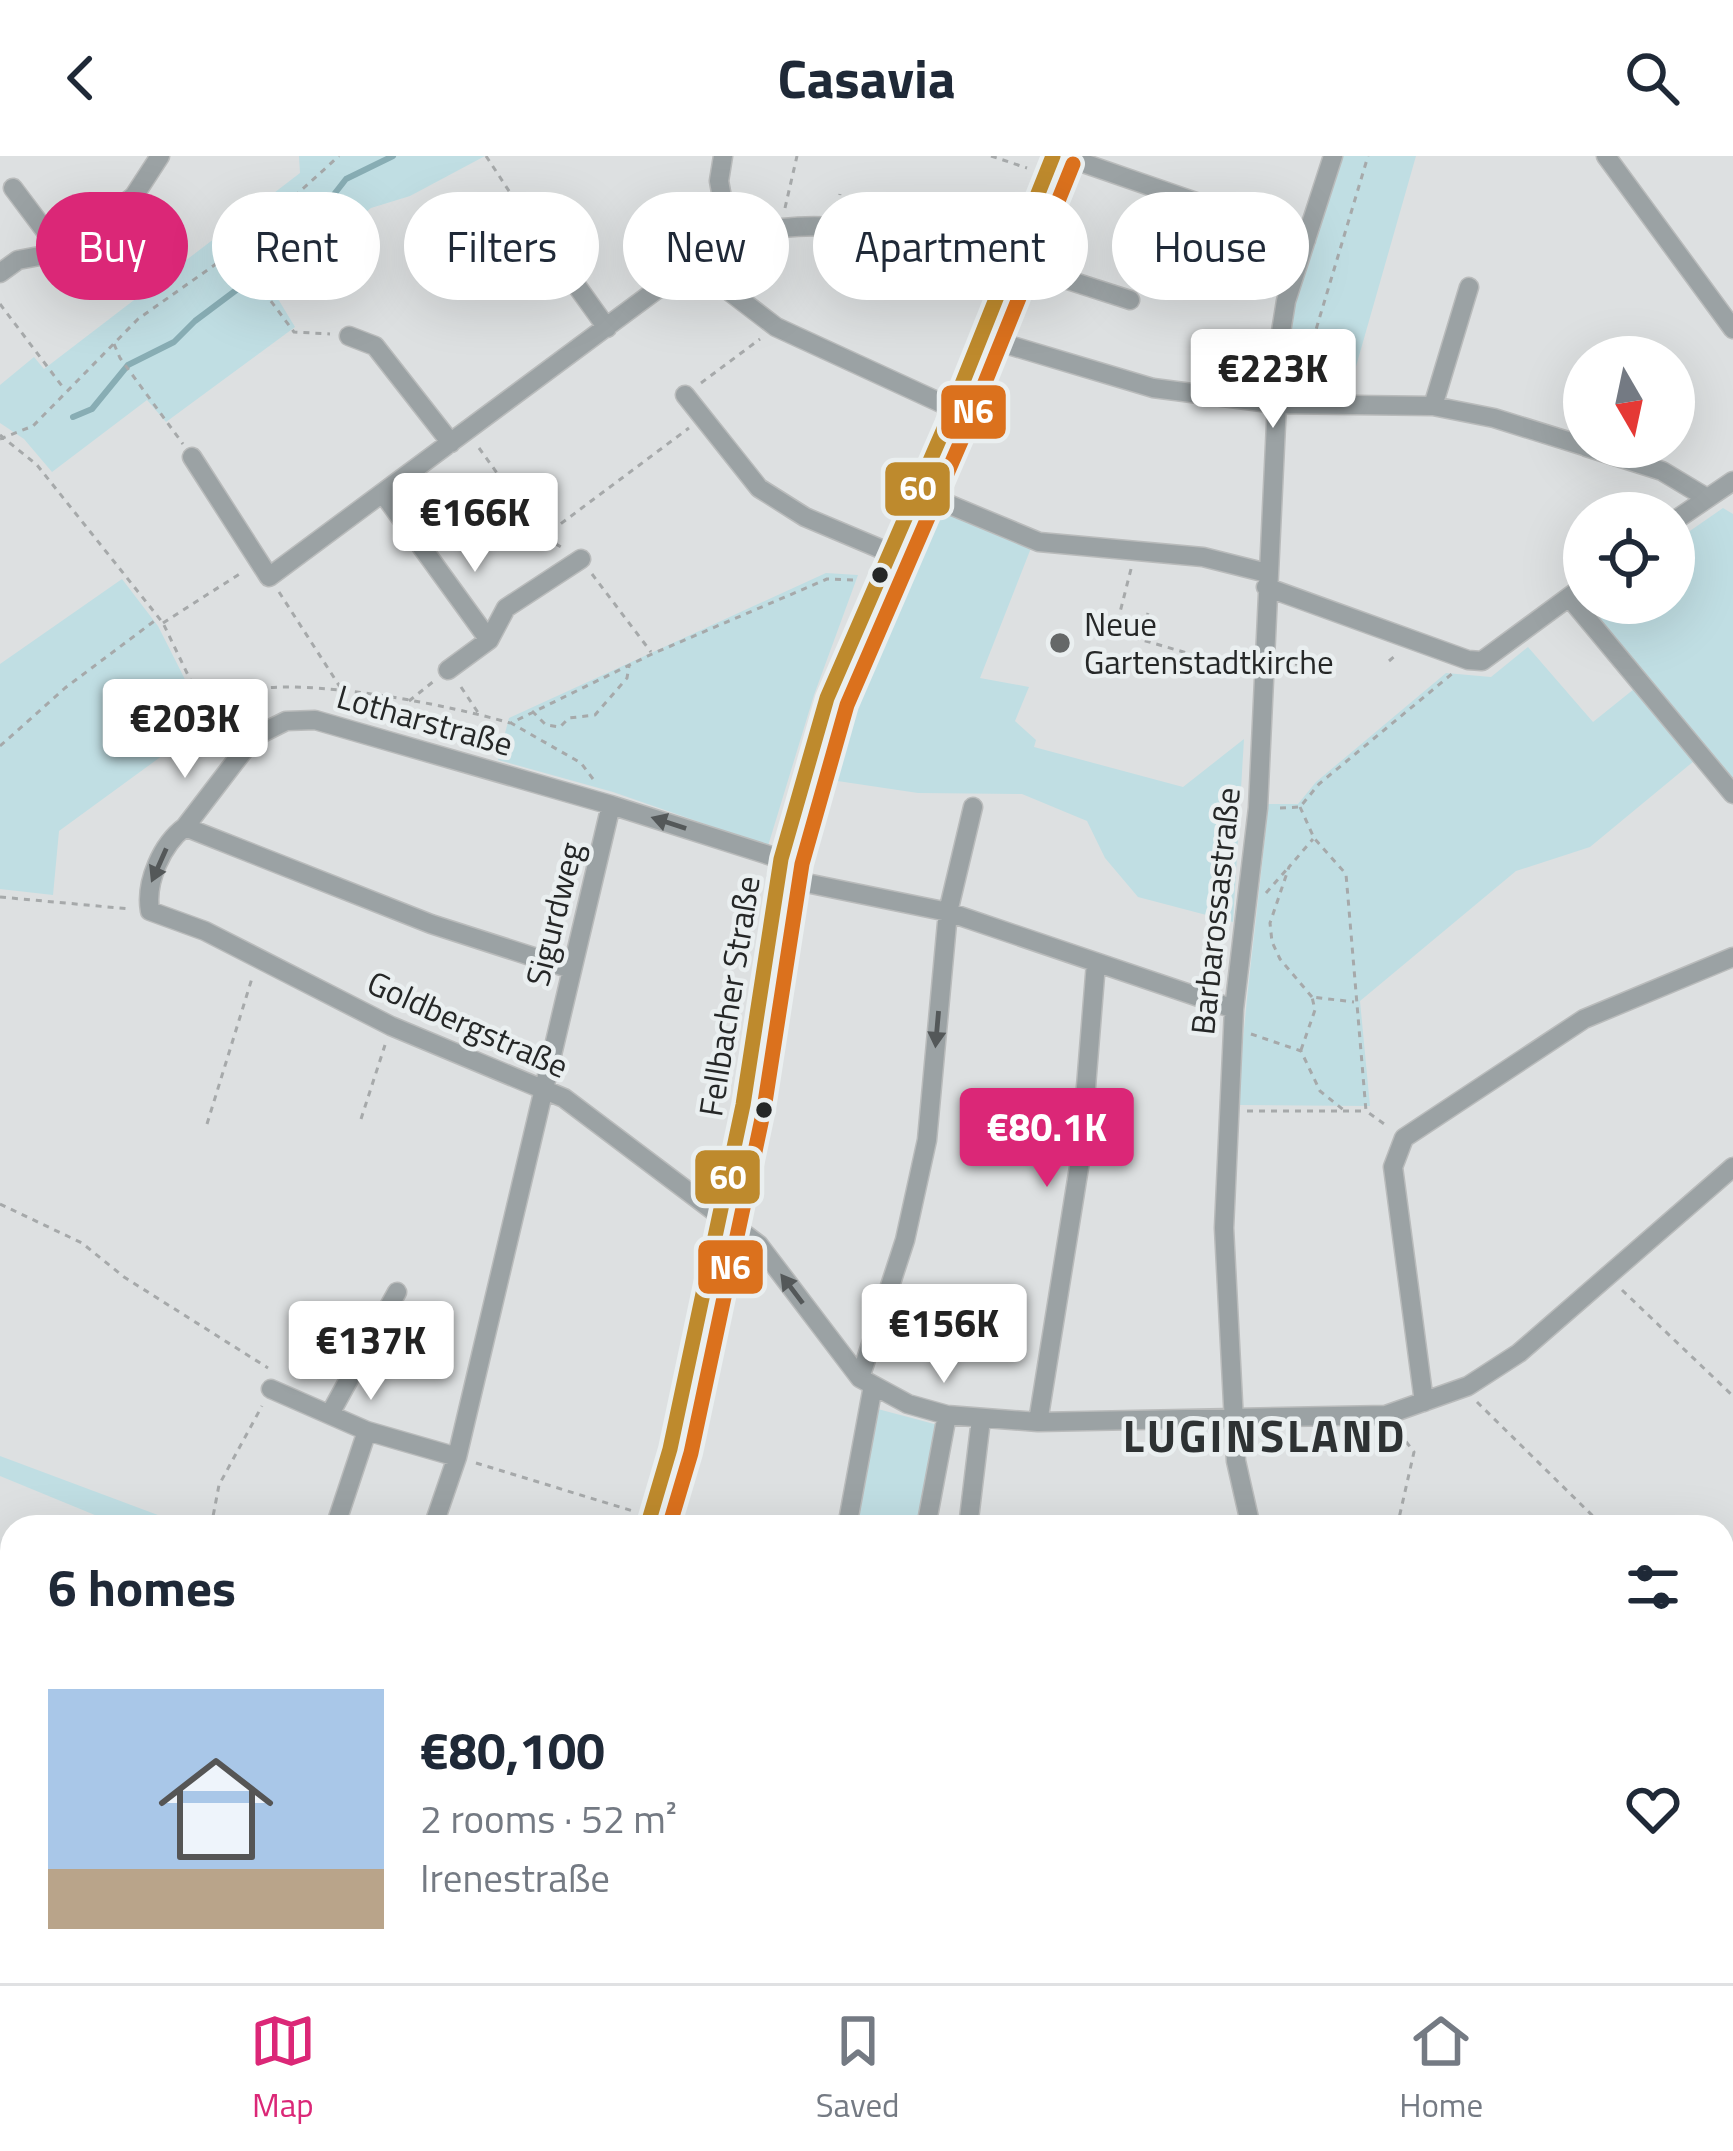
<!DOCTYPE html>
<meta charset="utf-8">
<style>
body{margin:0;font-family:"Titillium Web",sans-serif;background:#f6f6f7;color:#1f2937;height:100vh;display:flex;flex-direction:column;font-size:45px;white-space:nowrap}
*{box-sizing:border-box;margin:0}
p{font-size:39px;color:#747a83}
.icon{flex:none;width:66px;height:66px;fill:none;stroke:currentColor;stroke-width:2;stroke-linecap:round;stroke-linejoin:round}
.map{position:relative;flex:1;overflow:hidden}
.details{position:absolute;left:0px;top:1359px;width:1734px;height:468px;display:flex;flex-direction:column;background:#fff;border-radius:36px 36px 0 0;box-shadow:0 12px 48px #0002}
.details>*{flex:none}
.top-card{position:absolute;left:36px;top:36px;width:1662px;height:108px;display:flex;gap:24px}
.needle{width:78px;rotate:171deg}
.buttons{position:absolute;left:1563px;top:180px;display:grid;gap:24px}
.buttons a{display:grid;place-items:center;width:132px;height:132px;border-radius:50%;background:#fff;box-shadow:0 12px 48px #0002;font-size:60px}
.price{position:absolute;translate:-50% -102px;padding:0 27px;border-radius:12px;background:#fff;color:#222;font-size:39px;line-height:78px;filter:drop-shadow(0 3px 6px #0008)}
.price::after{content:'';position:absolute;left:50%;top:72px;width:36px;height:27px;margin-left:-18px;background:inherit;clip-path:polygon(0 0,100% 0,50% 100%)}
.price.active{background:#db2777;color:#fff}
ul{padding:0;list-style:none}
li{display:flex;align-items:center;gap:36px;height:300px;padding:0 48px}
li+li{border-top:3px solid #e0e1e3}
li span{display:grid;place-items:center;flex:none;width:336px;height:240px;border-radius:0px;color:#555}
li>.icon{margin-inline-start:auto}
span .icon{width:144px;height:144px;fill:#fffc;stroke-width:1}
li b{font-size:51px}
h2{display:flex;justify-content:space-between;align-items:center;height:144px;padding:0 48px;font-size:51px}
.chip{padding:0 42px;border-radius:54px;background:#fff;box-shadow:0 12px 48px #0002;font-size:42px;line-height:108px}
.chip.active{background:#db2777;color:#fff}
header{display:flex;justify-content:space-between;align-items:center;height:156px;padding:0 48px;background:#fff;font-size:54px;font-weight:700}
.menu{display:flex;justify-content:space-around;align-items:center;height:168px;border-top:3px solid #e0e1e3;background:#fff;font-size:33px;color:#747a83}
.menu a{display:grid;justify-items:center;gap:6px}
.menu .active{color:#db2777}
.map>svg:first-child{display:block}
</style>
<header><svg class="icon" aria-label="back" viewBox="0 0 24 24"><path d="M15 5l-7 7 7 7"/></svg>Casavia<svg class="icon" aria-label="search" viewBox="0 0 24 24"><circle cx="10" cy="10" r="6"/><path d="M15 15l6 6"/></svg></header>
<div class="map">
<svg width="1733" height="1827" viewBox="0 0 1733 1827">
<rect width="100%" height="100%" fill="#dde0e1"/>
<path fill="#c0dee3" d="M299,0H485L410,40L371,52L272,133L295,171L166,266L147,244L52,316L24,283L0,267V229L34,201L44,213L300,17Z
M1329,0H1416L1349,235L1307,232L1286,226L1280,182Z
M932,351L1031,392L980,522L1029,531L1015,565L1036,584L1034,591L1183,631L1244,583L1233,766L1138,741L1105,702L1087,665L1022,638L918,637L824,623C853,529 890,440 932,351Z
M1723,352L1733,358V631L1584,447H1674V386Z
M826,417L858,419L814,539L768,690L613,636L498,604L509,562Z
M122,423L158,470L207,567L59,675L53,739L0,733V508Z
M1528,491L1593,566L1634,533L1694,605L1590,691L1516,715L1360,845L1370,950L1238,949C1244,848 1259,749 1268,648H1298L1316,626L1446,517L1491,521Z
M874,1252L938,1269L922,1371H854Z
M0,1300L190,1371H124L0,1320Z
M1733,1538V1659L1722,1641V1546Z
M12,1632V1720L4,1703L0,1704V1637Z
M195,1815H510L507,1827H190Z
M578,1815H705L730,1827H582Z"/>
<g fill="none" stroke-linecap="round" stroke-linejoin="round">
<path stroke="#88adb4" stroke-width="6" d="M73,261L92,253L128,209L174,186L195,165L239,132L276,89L321,55L346,23L393,0"/>
<defs>
<path id="minor" d="M723,0L719,25L729,80
M1063,0L1306,84
M1606,0L1733,173
M13,32L61,96L134,40L160,0
M464,91L506,61L523,55L607,172
M691,106L776,171L952,252
M1012,106L1130,144
M0,117L18,104L61,96
M1185,130L1213,52
M349,180L375,190L451,287
M982,181L1153,232L1277,248L1433,250L1494,262L1584,290
M685,239L759,332L805,361L888,396
M1433,250L1469,131
M1586,291L1662,315L1707,342
M192,301L269,421L729,80C763,74 798,68 833,71C891,75 954,95 1008,116
M384,339L489,484L506,452L581,403
M936,343L1039,386L1203,401L1267,417
M1674,365L1733,325
M1266,431L1468,504L1482,505L1584,430
M1569,441L1733,638
M448,514L489,484
M185,671L431,768L571,813
M781,703L611,649L315,564L286,565L254,581L185,671C162,688 145,726 150,755L205,775L391,870L564,942L759,1089L860,1222L908,1248L947,1259L1038,1266L1386,1259L1468,1230L1519,1197L1733,1011
M777,721L948,756L1234,853
M860,1222L905,1084L927,984L948,756L973,651
M271,1233L367,1275L457,1301
M1424,1246L1393,1011L1404,982L1584,863L1733,801
M331,1256L397,1136
M1038,1266L1080,1005L1096,807
M335,1371L367,1275
M433,1371L457,1301L611,649
M647,1371L670,1293L743,949L781,703L827,542L946,268L1053,0
M847,1371L873,1230
M926,1371L947,1259
M968,1371L981,1263
M1251,1371L1236,1305L1224,1072L1234,853L1258,652L1280,182L1286,145L1333,0
M1722,1442L1733,1434
M722,1815L748,1827
M1431,1815L1439,1827
M534,1827L561,1818
M759,1827L767,1815
M948,1827L957,1815
M1222,1827L1240,1815"/>
<path id="major" d="M1722,1692L1733,1686
M1482,1827L1501,1815"/>
</defs>
<use href="#minor" stroke="#b9bbbb" stroke-width="21"/>
<use href="#major" stroke="#b9bbbb" stroke-width="27"/>
<path stroke="#a6a9aa" stroke-width="3" stroke-dasharray="6 6" stroke-linecap="butt" d="M486,0L511,38
M991,0L1027,12
M838,51L840,38
M785,52L797,0
M235,97L294,176L330,178
M0,148L65,234
M1299,185L1312,187L1336,230
M114,188L120,202L183,288
M701,227L760,183
M1310,232L1312,187L1368,0
M0,279L37,309L163,467L223,592
M0,283L33,270L138,163L233,96L339,0
M479,292L543,381L689,272
M545,382L563,392
M1131,413L1115,476L1245,514
M592,418L651,496
M279,436L342,534
M163,467L241,417
M1141,482L1148,457
M1389,505L1397,498
M1283,508H1305
M461,531L479,558
M200,543C222,539 244,534 266,532C328,526 449,549 510,567
M409,545L434,525
M532,555L546,569L560,571L569,562L595,559L627,522L629,510
M0,590L65,532L157,463
M593,623L581,607L511,567L652,498L827,423L855,424
M1300,651L1314,682L1346,718L1366,955L1387,970
M1280,652L1300,651L1319,628L1453,517
M1266,737L1287,713
M0,741L130,753
M1312,841L1280,803L1272,786L1270,767L1289,711L1313,683
M1251,878L1301,895L1320,935L1345,955
M1301,894L1315,854L1312,841L1354,846
M1247,955H1364
M361,963L385,889
M207,968L253,819
M0,1048L82,1087L124,1121L268,1212
M1622,1134L1733,1240
M1477,1246L1604,1371
M476,1307L633,1355
M211,1371L219,1329L262,1250
M1397,1371L1414,1296L1398,1275
M0,1631L12,1626
M1106,1815L1115,1827"/>
<use href="#minor" stroke="#9ba2a4" stroke-width="18"/>
<use href="#major" stroke="#9ca4a6" stroke-width="24"/>
<defs>
<path id="bus-1" d="M647,1371L670,1293L743,949L781,703L827,542L946,268L1053,0"/>
<path id="bus-2" d="M669,1371L691,1297L764,953L802,708L847,549L965,276L1073,8"/>
</defs>
<use href="#bus-1" stroke="#eaeff0" stroke-width="24"/>
<use href="#bus-2" stroke="#eaeff0" stroke-width="24"/>
<use href="#bus-1" stroke="#be8a2d" stroke-width="15"/>
<use href="#bus-2" stroke="#db711d" stroke-width="15"/>
</g>
<defs><path id="oneway-solid" d="M-6-.8H1V-3.2L6.5 0L1 3.2V.8H-6Z" transform="scale(3)"/></defs>
<g fill="#545859">
<use href="#oneway-solid" transform="translate(669 667) rotate(-162)"/>
<use href="#oneway-solid" transform="translate(159 709) rotate(114)"/>
<use href="#oneway-solid" transform="translate(937 873) rotate(95)"/>
<use href="#oneway-solid" transform="translate(792 1133) rotate(-127)"/>
</g>
<g fill="#252727" stroke="#eaeff0" stroke-width="4.5">
<circle cx="880" cy="419" r="10"/>
<circle cx="764" cy="954" r="10"/>
</g>
<circle fill="#656868" stroke="#eaeff0" stroke-width="4.5" cx="1060" cy="487" r="12"/>
<g text-anchor="middle" dominant-baseline="central" stroke-width="9" stroke-linejoin="round" paint-order="stroke">
<g font-size="33" fill="#252727" stroke="#eaeff0" text-anchor="start">
<text x="1084" y="468">Neue<tspan x="1084" dy="38">Gartenstadtkirche</tspan></text>
</g>
<g font-size="33" fill="#252727" stroke="#eaeff0">
<text transform="translate(425 564) rotate(16)">Lotharstraße</text>
<text transform="translate(1215 755) rotate(-84)">Barbarossastraße</text>
<text transform="translate(554 758) rotate(-76)">Sigurdweg</text>
<text transform="translate(729 840) rotate(-81)">Fellbacher Straße</text>
<text transform="translate(468 868) rotate(24)">Goldbergstraße</text>
</g>
<g font-size="45" font-weight="bold" letter-spacing="3" fill="#2e3233" stroke="#eaeff0">
<text x="1265" y="1279">LUGINSLAND</text>
</g>
</g>
<g stroke="#eaeff0" stroke-width="4.5">
<rect x="939" y="227" width="69" height="58" rx="12" fill="#db711d"/>
<rect x="883" y="304" width="69" height="58" rx="12" fill="#be8a2d"/>
<rect x="693" y="992" width="69" height="58" rx="12" fill="#be8a2d"/>
<rect x="696" y="1082" width="69" height="58" rx="12" fill="#db711d"/>
</g>
<g font-size="33" text-anchor="middle" font-weight="bold" fill="#fff">
<text x="973" y="267">N6</text>
<text x="918" y="344">60</text>
<text x="728" y="1033">60</text>
<text x="730" y="1123">N6</text>
</g>
</svg>
<div class="buttons">
<a><svg class="needle" viewBox="-14 -14 28 28"><path d="M0-13l5 13h-10z" fill="#e53935"/><path d="M0 13l5-13h-10z" fill="#747a83"/></svg></a>
<a><svg class="icon" aria-label="locate" viewBox="0 0 24 24"><circle cx="12" cy="12" r="6"/><path d="M12 2v4M12 18v4M2 12h4M18 12h4"/></svg></a>
</div>
<b class="price" style="left:1273px;top:275px">€223K</b>
<b class="price" style="left:475px;top:419px">€166K</b>
<b class="price" style="left:185px;top:625px">€203K</b>
<b class="price active" style="left:1047px;top:1034px">€80.1K</b>
<b class="price" style="left:944px;top:1230px">€156K</b>
<b class="price" style="left:371px;top:1247px">€137K</b>
<div class="top-card">
<a class="chip active">Buy</a>
<a class="chip">Rent</a>
<a class="chip">Filters</a>
<a class="chip">New</a>
<a class="chip">Apartment</a>
<a class="chip">House</a>
</div>
<section class="details">
<h2>6 homes<svg class="icon" aria-label="filters" viewBox="0 0 24 24"><path d="M4 7h16M4 17h16"/><circle cx="9" cy="7" r="2"/><circle cx="15" cy="17" r="2"/></svg></h2>
<ul>
<li><span style="background:linear-gradient(#a9c7e8 75%,#b9a48a 0)"><svg class="icon" aria-label="home" viewBox="0 0 24 24"><path d="M3 11l9-7 9 7M6 9v11h12V9"/></svg></span><div><b>€80,100</b><p>2 rooms · 52 m²</p><p>Irenestraße</p></div><svg class="icon" aria-label="heart" viewBox="0 0 24 24"><path d="M12 20l-8-8c-3-5 5-10 8-4 3-6 11-1 8 4z"/></svg></li>
</ul>
</section>
</div>
<nav class="menu">
<a class="active"><svg class="icon" aria-label="map" viewBox="0 0 24 24"><path d="M3 6l6-2 6 2 6-2v14l-6 2-6-2-6 2zM9 4v14M15 6v14"/></svg>Map</a>
<a><svg class="icon" aria-label="saved" viewBox="0 0 24 24"><path d="M7 4h10v16l-5-4-5 4z"/></svg>Saved</a>
<a><svg class="icon" aria-label="home" viewBox="0 0 24 24"><path d="M3 11l9-7 9 7M6 9v11h12V9"/></svg>Home</a>
</nav>
